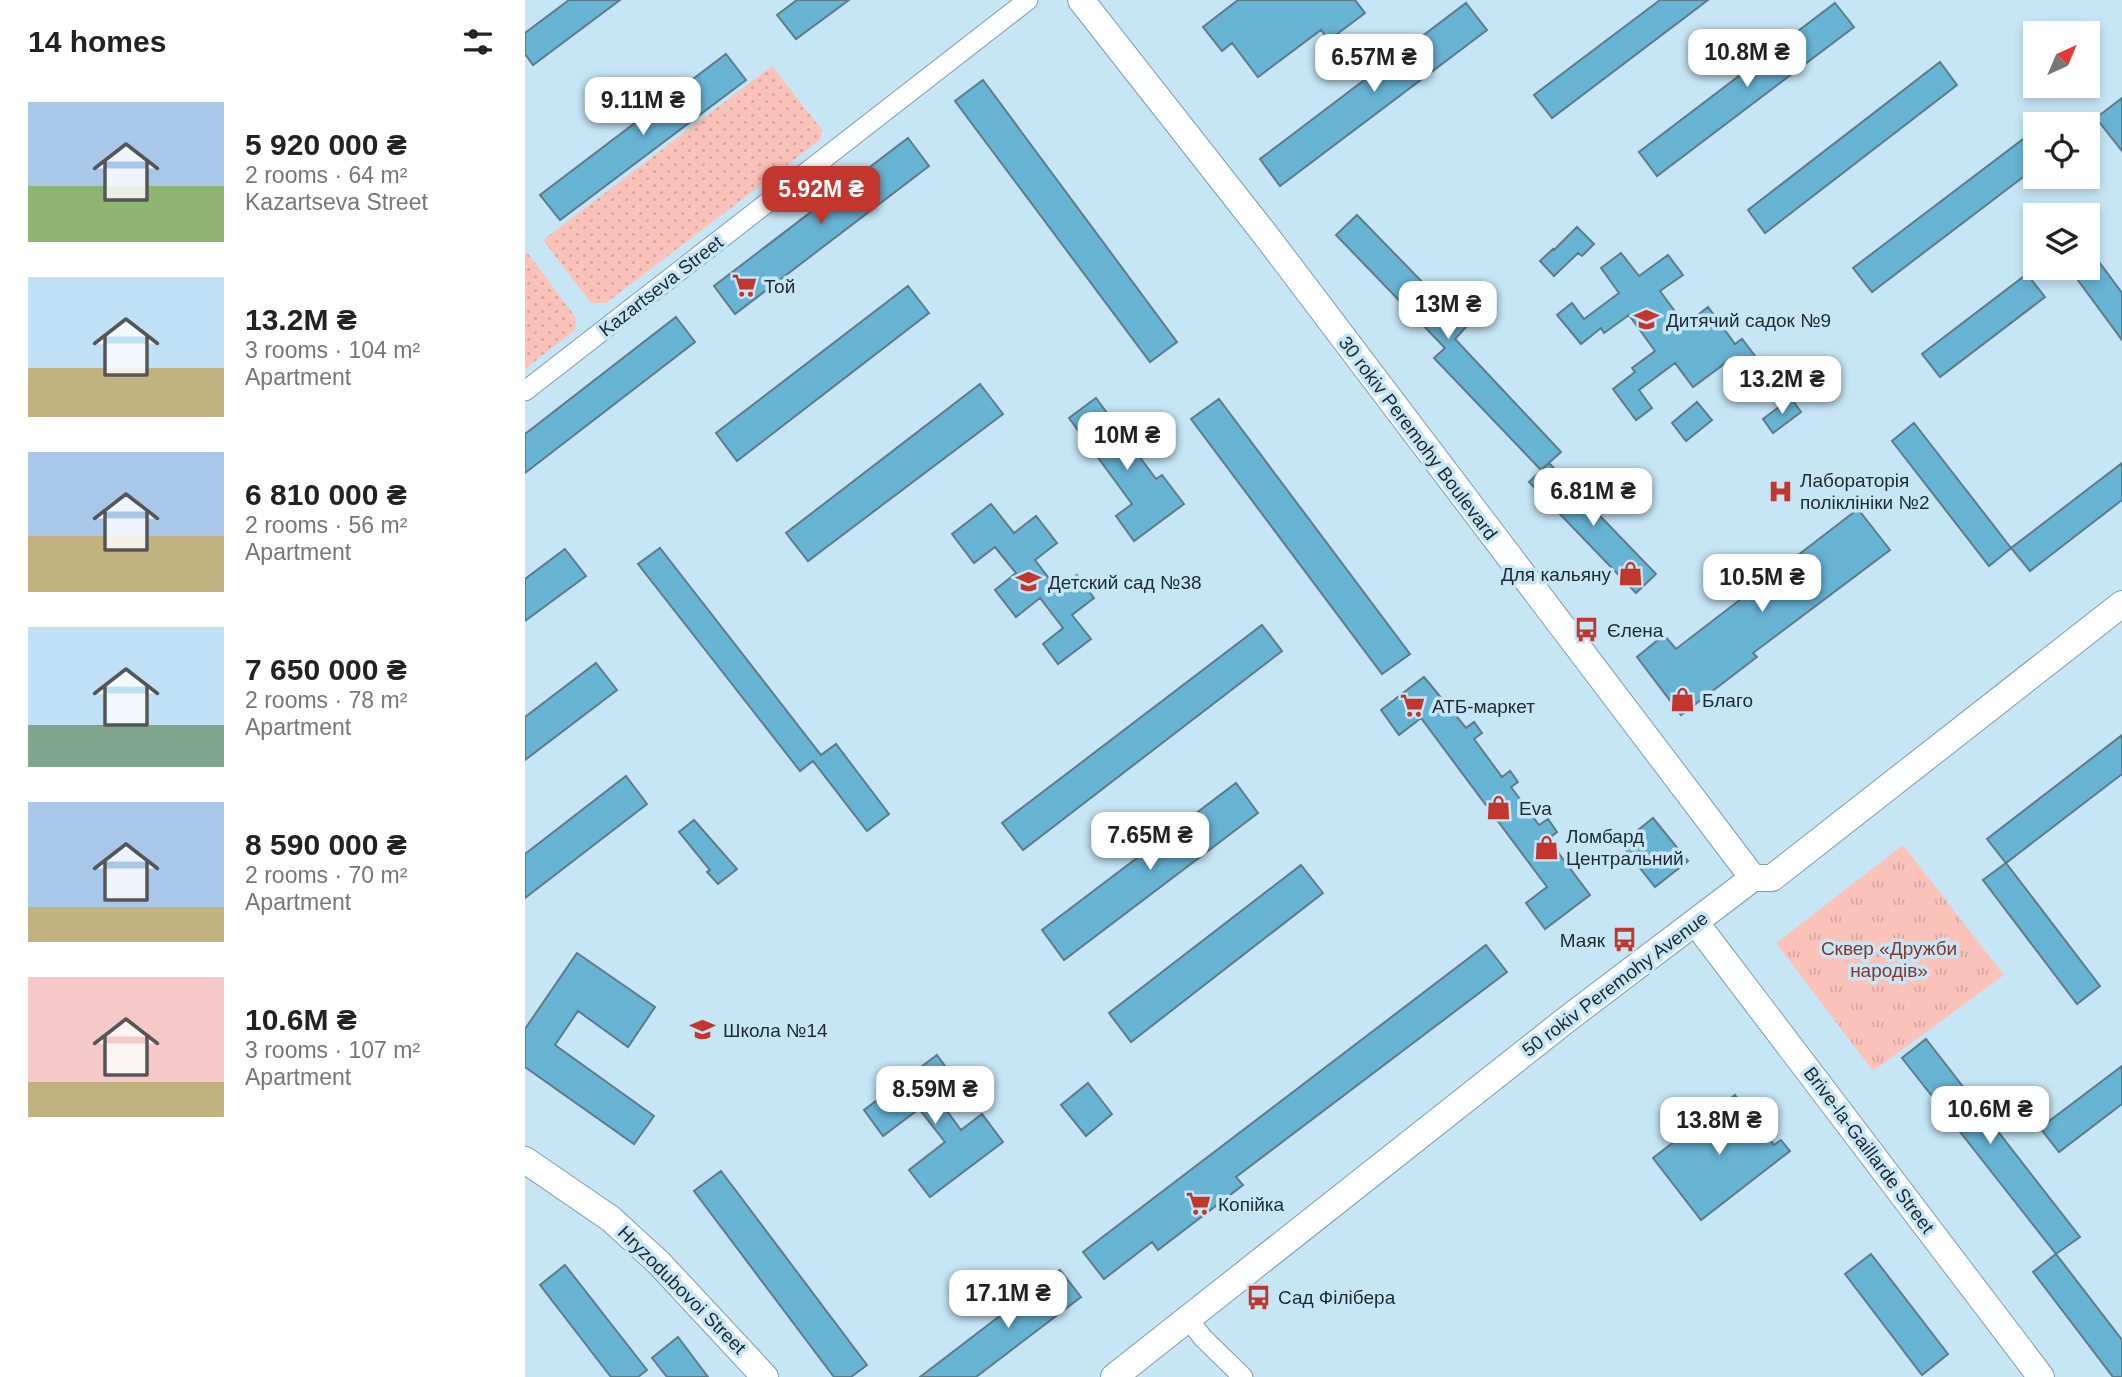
<!DOCTYPE html>
<meta charset="utf-8">
<style>
body{margin:0;font-family:Helvetica,sans-serif;background:#f2f2f2;color:#222;height:100vh;display:flex;flex-direction:column;font-size:26px;white-space:nowrap}
*{box-sizing:border-box;margin:0}
p{font-size:23px;color:#767676}
.icon{flex:none;width:38px;height:38px;fill:none;stroke:currentColor;stroke-width:2;stroke-linecap:round;stroke-linejoin:round}
.map{position:relative;flex:1;overflow:hidden}
.panel{display:flex;flex-direction:column;background:#fff;width:525px}
.panel>*{flex:none}
.needle{width:46px;rotate:44deg}
.buttons{position:absolute;left:1498px;top:21px;display:grid;gap:14px}
.buttons a{display:grid;place-items:center;width:77px;height:77px;border-radius:0px;background:#fff;box-shadow:0 4px 10px #0003;font-size:35px}
.price{position:absolute;translate:-50% -60px;padding:0 16px;border-radius:14px;background:#fff;color:#222;font-size:23px;line-height:46px;filter:drop-shadow(0 2px 4px #0008)}
.price::after{content:'';position:absolute;left:50%;top:42px;width:21px;height:16px;margin-left:-10px;background:inherit;clip-path:polygon(0 0,100% 0,50% 100%)}
.price.current{background:#c3362d;color:#fff}
ul{padding:0;list-style:none}
li{display:flex;align-items:center;gap:21px;height:175px;padding:0 28px}
li span{display:grid;place-items:center;flex:none;width:196px;height:140px;border-radius:0px;color:#555}
li>.icon{margin-inline-start:auto}
span .icon{width:84px;height:84px;fill:#fffc;stroke-width:1}
li b{font-size:30px}
h2{display:flex;justify-content:space-between;align-items:center;height:84px;padding:0 28px;font-size:30px}
main{display:flex;flex:1;min-height:0}
.map>svg:first-child{display:block}
</style>
<main>
<section class="panel">
<h2>14 homes<svg class="icon" aria-label="filters" viewBox="0 0 24 24"><path d="M4 7h16M4 17h16"/><circle cx="9" cy="7" r="2"/><circle cx="15" cy="17" r="2"/></svg></h2>
<ul>
<li><span style="background:linear-gradient(#a9c7e8 60%,#8fb573 0)"><svg class="icon" aria-label="home" viewBox="0 0 24 24"><path d="M3 11l9-7 9 7M6 9v11h12V9"/></svg></span><div><b>5 920 000 ₴</b><p>2 rooms · 64 m²</p><p>Kazartseva Street</p></div></li>
<li><span style="background:linear-gradient(#bfe0f5 65%,#c2b280 0)"><svg class="icon" aria-label="home" viewBox="0 0 24 24"><path d="M3 11l9-7 9 7M6 9v11h12V9"/></svg></span><div><b>13.2M ₴</b><p>3 rooms · 104 m²</p><p>Apartment</p></div></li>
<li><span style="background:linear-gradient(#a9c7e8 60%,#c2b280 0)"><svg class="icon" aria-label="home" viewBox="0 0 24 24"><path d="M3 11l9-7 9 7M6 9v11h12V9"/></svg></span><div><b>6 810 000 ₴</b><p>2 rooms · 56 m²</p><p>Apartment</p></div></li>
<li><span style="background:linear-gradient(#bfe0f5 70%,#7fa58c 0)"><svg class="icon" aria-label="home" viewBox="0 0 24 24"><path d="M3 11l9-7 9 7M6 9v11h12V9"/></svg></span><div><b>7 650 000 ₴</b><p>2 rooms · 78 m²</p><p>Apartment</p></div></li>
<li><span style="background:linear-gradient(#a9c7e8 75%,#c2b280 0)"><svg class="icon" aria-label="home" viewBox="0 0 24 24"><path d="M3 11l9-7 9 7M6 9v11h12V9"/></svg></span><div><b>8 590 000 ₴</b><p>2 rooms · 70 m²</p><p>Apartment</p></div></li>
<li><span style="background:linear-gradient(#f6c9c9 75%,#c2b280 0)"><svg class="icon" aria-label="home" viewBox="0 0 24 24"><path d="M3 11l9-7 9 7M6 9v11h12V9"/></svg></span><div><b>10.6M ₴</b><p>3 rooms · 107 m²</p><p>Apartment</p></div></li>
</ul>
</section>
<div class="map">
<svg width="1597" height="1377" viewBox="0 0 1597 1377">
<defs>
<pattern id="grass-dots" width="8" height="8" patternUnits="userSpaceOnUse" patternTransform="scale(1.75)"><rect width="8" height="8" fill="#fbc2b9"/><path d="M2 2h.1M6 6h.1" fill="none" stroke="#d7a79f" stroke-width="1.8" stroke-linecap="round"/></pattern>
<pattern id="park-tufts" width="24" height="20" patternUnits="userSpaceOnUse" patternTransform="scale(1.75)"><rect width="24" height="20" fill="#fbc2b9"/><path d="M3 7l-1-3M5 7V3M7 7l1-3M15 17l-1-3M17 17v-4M19 17l1-3" fill="none" stroke="#d7a79f"/></pattern>
</defs>
<rect width="100%" height="100%" fill="#c6e6f6"/>
<path fill="url(#grass-dots)" d="M247,66L297,130L295,140L81,303H66L18,240Z
M2,252L51,318L50,330L0,369V254Z"/>
<path fill="url(#park-tufts)" d="M1378,845L1479,975L1348,1071L1251,943Z"/>
<path fill="#68b4d5" stroke="#5e7b89" stroke-width="2" d="M44,0H95L8,65L0,54V33Z
M272,0H324L271,39L252,15Z
M713,0H830L840,13L804,40L796,30L733,77L707,43L697,51L678,27Z
M1135,0H1183L1027,118L1009,95Z
M941,3L962,30L755,186L735,159Z
M1310,3L1329,27L1132,176L1114,152Z
M201,54L221,80L35,220L15,195Z
M1415,62L1432,85L1240,233L1223,210Z
M458,80L652,342L625,362L430,101Z
M1597,98V151L1571,118Z
M1510,130V168L1347,292L1328,268Z
M383,138L404,166L210,314L189,286Z
M832,215L941,327L930,339L1036,452L1016,470L909,358L920,348L811,235Z
M1052,227L1069,244L1057,256L1053,253L1029,276L1015,261L1028,249L1029,250Z
M1563,247L1597,293V340L1544,268H1563Z
M1096,253L1114,276L1143,255L1158,275L1135,291L1160,325L1183,307L1210,344L1217,339L1240,369L1224,382L1206,359L1168,387L1150,363L1114,390L1127,408L1111,420L1088,389L1110,372L1107,368L1130,351L1104,315L1079,333L1076,328L1056,344L1032,315L1047,303L1059,319L1094,293L1076,268Z
M1502,274L1520,297L1415,377L1397,354Z
M383,286L404,313L212,461L191,433Z
M151,317L170,342L0,473V434Z
M455,384L478,414L283,561L261,533Z
M571,398L631,479L637,475L659,504L609,541L591,516L607,504L544,418Z
M1266,398L1276,412L1248,433L1238,419Z
M694,399L885,654L857,674L666,419Z
M1172,402L1187,420L1161,441L1147,423Z
M1389,423L1486,548L1464,566L1367,441Z
M1024,463L1131,574L1111,593L1004,482Z
M1597,463V500L1505,571L1486,548Z
M466,504L489,533L511,516L532,543L510,560L533,590L552,575L569,598L547,615L566,639L533,664L518,644L538,628L515,598L491,617L470,590L491,573L470,547L449,563L427,534Z
M1333,509L1365,550L1228,653L1232,657L1156,715L1112,657L1139,635L1151,649Z
M135,548L296,755L311,744L364,814L342,831L288,761L275,771L113,564Z
M40,549L61,576L0,621V579Z
M737,625L757,651L498,850L477,823Z
M71,663L92,690L0,760V717Z
M899,677L941,728L949,722L957,733L949,739L977,777L985,771L993,782L986,787L1014,825L1023,819L1032,832L1023,839L1065,895L1020,929L1001,903L1022,887L896,718L874,735L856,710Z
M1597,735V774L1481,863L1462,839Z
M101,776L122,804L0,898V854Z
M711,783L733,813L539,960L517,930Z
M1128,818L1163,861L1130,887L1096,844Z
M169,820L212,869L193,884L182,872L185,870L154,832Z
M1481,863L1575,986L1552,1004L1458,880Z
M776,865L798,893L606,1042L584,1013Z
M961,945L982,972L711,1177L718,1185L633,1250L627,1242L579,1279L558,1252Z
M52,953L130,1007L103,1047L53,1011L30,1045L129,1116L109,1144L0,1067V1029Z
M1401,1039L1555,1237L1531,1254L1377,1058Z
M412,1055L431,1081L411,1096L436,1130L457,1114L478,1142L405,1197L384,1170L420,1142L394,1109L358,1136L339,1110Z
M1597,1066V1104L1534,1152L1515,1128Z
M563,1083L587,1114L561,1136L536,1105Z
M1210,1095L1249,1145L1256,1140L1265,1151L1176,1220L1128,1158Z
M196,1171L342,1365L326,1377H309L169,1191Z
M1346,1254L1423,1354L1397,1375L1320,1274Z
M1531,1254L1597,1340V1377H1588L1508,1272Z
M40,1265L122,1370L113,1377H86L15,1285Z
M535,1270L556,1297L451,1377H395Z
M153,1337L183,1377H142L127,1358Z"/>
<g fill="none" stroke-linecap="round" stroke-linejoin="round">
<defs>
<path id="street" d="M0,391L503,0
M664,1320L678,1338L718,1377"/>
<path id="secondary" d="M556,0L739,233L1228,878
M1171,923L1516,1377
M0,1160L86,1219L134,1263L240,1377
M589,1377L1041,1020L1228,878H1247L1597,604"/>
</defs>
<use href="#street" stroke="#7e9dab" stroke-width="21"/>
<use href="#secondary" stroke="#7e9dab" stroke-width="28"/>
<use href="#street" stroke="#fff" stroke-width="19"/>
<use href="#secondary" stroke="#fff" stroke-width="26"/>
</g>
<defs>
<symbol id="supermarket-bare" viewBox="-9 -9 18 18"><path d="M-6-5.5h2.5l.6 2H6L4.5 2H-2.5L-4.4-4H-6ZM-1.5 3.2a1.3 1.3 0 1 0 .1 0ZM3 3.2a1.3 1.3 0 1 0 .1 0Z" fill="#c3362d" stroke="#c6e6f6" stroke-width="2.5" paint-order="stroke"/></symbol>
<symbol id="school-bare" viewBox="-9 -9 18 18"><path d="M0-5L7-2L0 1L-7-2ZM-4 1L0 2.5L4 1V4Q0 6-4 4Z" fill="#c3362d" stroke="#c6e6f6" stroke-width="2.5" paint-order="stroke"/></symbol>
<symbol id="hospital-bare" viewBox="-9 -9 18 18"><path d="M-5-5h3v3.5h4V-5h3V5h-3V1.5h-4V5h-3Z" fill="#c3362d" stroke="#c6e6f6" stroke-width="2.5" paint-order="stroke"/></symbol>
<symbol id="shop-bare" viewBox="-9 -9 18 18"><path d="M-5-2.5h2.3a2.7 3.5 0 0 1 5.4 0H5L5.5 6h-11ZM-1.5-2.5h3a1.5 2.3 0 0 0-3 0Z" fill="#c3362d" stroke="#c6e6f6" stroke-width="2.5" paint-order="stroke"/></symbol>
<symbol id="bus-bare" viewBox="-9 -9 18 18"><path d="M-5-6H5V4H4V6H2V4H-2V6H-4V4H-5ZM-3.5-4V0h7V-4ZM-3.5 1.2v1.5H-2V1.2ZM2 1.2v1.5H3.5V1.2Z" fill="#c3362d" stroke="#c6e6f6" stroke-width="2.5" paint-order="stroke"/></symbol>
</defs>
<g fill-rule="evenodd">
<use href="#supermarket-bare" x="202" y="268" width="35" height="35"/>
<use href="#school-bare" x="1104" y="302" width="35" height="35"/>
<use href="#hospital-bare" x="1238" y="474" width="35" height="35"/>
<use href="#shop-bare" x="1088" y="556" width="35" height="35"/>
<use href="#school-bare" x="486" y="564" width="35" height="35"/>
<use href="#bus-bare" x="1044" y="612" width="35" height="35"/>
<use href="#shop-bare" x="1140" y="682" width="35" height="35"/>
<use href="#supermarket-bare" x="870" y="688" width="35" height="35"/>
<use href="#shop-bare" x="956" y="790" width="35" height="35"/>
<use href="#shop-bare" x="1004" y="830" width="35" height="35"/>
<use href="#bus-bare" x="1082" y="922" width="35" height="35"/>
<use href="#school-bare" x="160" y="1012" width="35" height="35"/>
<use href="#supermarket-bare" x="656" y="1186" width="35" height="35"/>
<use href="#bus-bare" x="716" y="1280" width="35" height="35"/>
</g>
<g text-anchor="middle" dominant-baseline="central" stroke-width="7" stroke-linejoin="round" paint-order="stroke">
<g font-size="19" fill="#1e2a30" stroke="#c6e6f6">
<text transform="translate(136 286) rotate(-38)">Kazartseva Street</text>
<text transform="translate(893 438) rotate(53)">30 rokiv Peremohy Boulevard</text>
<text transform="translate(1090 984) rotate(-37)">50 rokiv Peremohy Avenue</text>
<text transform="translate(1344 1150) rotate(53)">Brive-la-Gaillarde Street</text>
<text transform="translate(157 1290) rotate(45)">Hryzodubovoi Street</text>
</g>
<g font-size="19" fill="#1e2a30" stroke="#c6e6f6" text-anchor="start">
<text x="239" y="286">Той</text>
<text x="1141" y="320">Дитячий садок №9</text>
<text x="1275" y="480">Лабораторія<tspan x="1275" dy="22">поліклініки №2</tspan></text>
<text x="1086" y="574" text-anchor="end">Для кальяну</text>
<text x="523" y="582">Детский сад №38</text>
<text x="1082" y="630">Єлена</text>
<text x="1177" y="700">Благо</text>
<text x="907" y="706">АТБ-маркет</text>
<text x="994" y="808">Eva</text>
<text x="1041" y="836">Ломбард<tspan x="1041" dy="22">Центральний</tspan></text>
<text x="1080" y="940" text-anchor="end">Маяк</text>
<text x="198" y="1030">Школа №14</text>
<text x="693" y="1204">Копійка</text>
<text x="753" y="1297">Сад Філібера</text>
</g>
<g font-size="19" fill="#8a342c" stroke="#c6e6f6">
<text x="1364" y="948">Сквер «Дружби<tspan x="1364" dy="22">народів»</tspan></text>
</g>
</g>
</svg>
<div class="buttons">
<a><svg class="needle" viewBox="-14 -14 28 28"><path d="M0-13l5 13h-10z" fill="#e53935"/><path d="M0 13l5-13h-10z" fill="#767676"/></svg></a>
<a><svg class="icon" aria-label="locate" viewBox="0 0 24 24"><circle cx="12" cy="12" r="6"/><path d="M12 2v4M12 18v4M2 12h4M18 12h4"/></svg></a>
<a><svg class="icon" aria-label="layers" viewBox="0 0 24 24"><path d="M12 4l9 5-9 5-9-5zM3 14l9 5 9-5"/></svg></a>
</div>
<b class="price" style="left:1222px;top:89px">10.8M ₴</b>
<b class="price" style="left:849px;top:94px">6.57M ₴</b>
<b class="price" style="left:118px;top:137px">9.11M ₴</b>
<b class="price current" style="left:296px;top:226px">5.92M ₴</b>
<b class="price" style="left:923px;top:341px">13M ₴</b>
<b class="price" style="left:1257px;top:416px">13.2M ₴</b>
<b class="price" style="left:602px;top:472px">10M ₴</b>
<b class="price" style="left:1068px;top:528px">6.81M ₴</b>
<b class="price" style="left:1237px;top:614px">10.5M ₴</b>
<b class="price" style="left:625px;top:872px">7.65M ₴</b>
<b class="price" style="left:410px;top:1126px">8.59M ₴</b>
<b class="price" style="left:1465px;top:1146px">10.6M ₴</b>
<b class="price" style="left:1194px;top:1157px">13.8M ₴</b>
<b class="price" style="left:483px;top:1330px">17.1M ₴</b>
</div>
</main>
